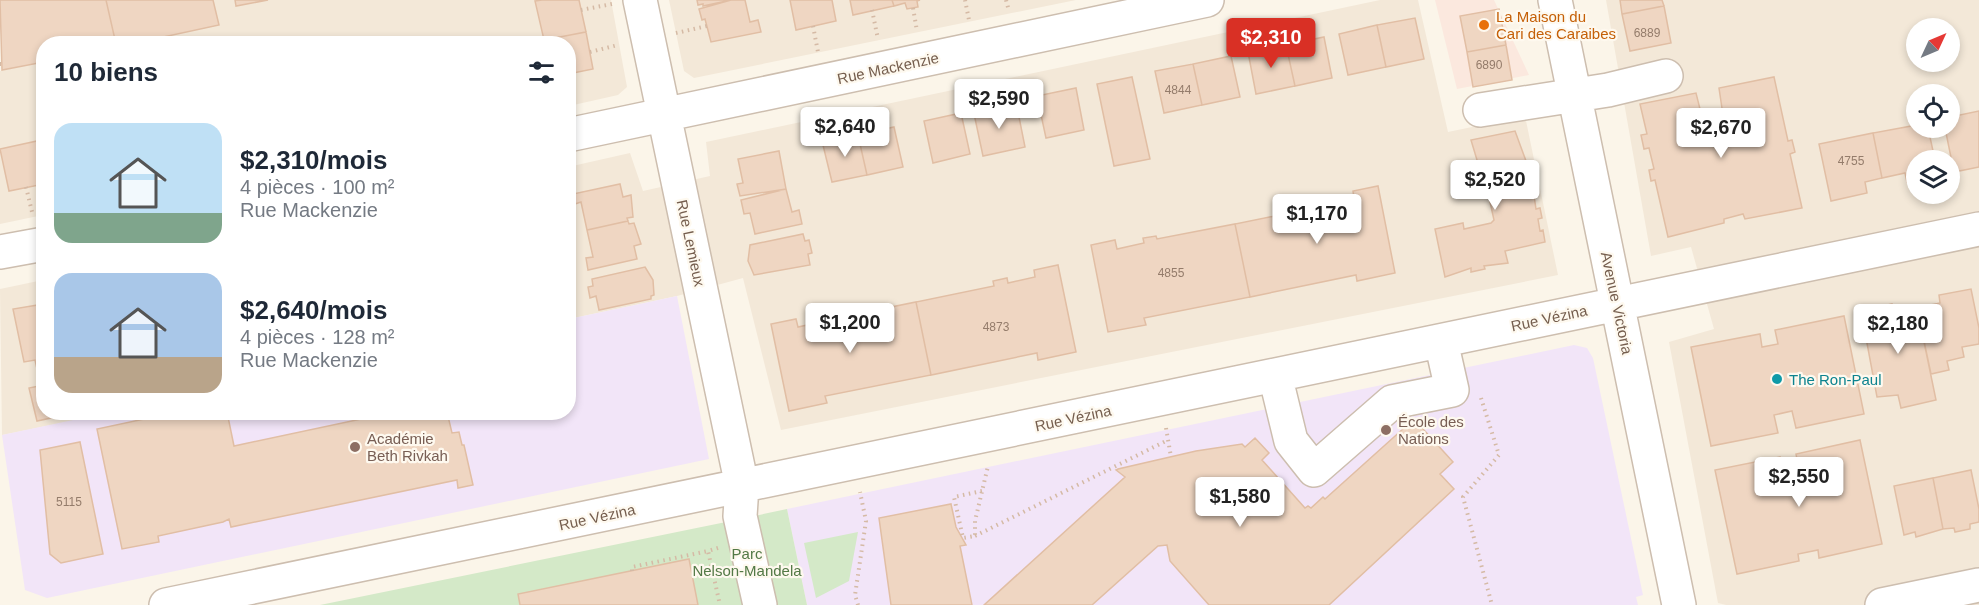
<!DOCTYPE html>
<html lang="fr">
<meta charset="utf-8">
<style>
body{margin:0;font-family:Helvetica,sans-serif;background:#f2f2f3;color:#1f2937;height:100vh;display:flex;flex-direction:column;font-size:22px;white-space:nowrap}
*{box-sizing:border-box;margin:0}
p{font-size:20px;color:#747a83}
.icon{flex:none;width:33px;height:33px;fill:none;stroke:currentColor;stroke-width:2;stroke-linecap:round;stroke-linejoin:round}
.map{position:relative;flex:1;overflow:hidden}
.side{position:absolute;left:36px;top:36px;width:540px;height:384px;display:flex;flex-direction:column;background:#fff;border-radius:24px;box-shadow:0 3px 9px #0003}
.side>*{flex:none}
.needle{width:39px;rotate:46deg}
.controls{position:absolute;left:1906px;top:18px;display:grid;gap:12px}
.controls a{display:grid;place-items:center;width:54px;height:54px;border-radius:50%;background:#fff;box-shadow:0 3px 9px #0003;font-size:30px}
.price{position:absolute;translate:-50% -51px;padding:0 14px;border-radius:6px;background:#fff;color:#222;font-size:20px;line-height:39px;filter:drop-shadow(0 2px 3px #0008)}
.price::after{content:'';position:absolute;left:50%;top:36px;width:18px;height:14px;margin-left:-9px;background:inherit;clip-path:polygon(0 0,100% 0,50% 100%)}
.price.current{background:#d93025;color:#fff}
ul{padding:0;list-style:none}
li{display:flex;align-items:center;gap:18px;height:150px;padding:0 18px}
li span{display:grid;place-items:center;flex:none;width:168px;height:120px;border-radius:18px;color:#555}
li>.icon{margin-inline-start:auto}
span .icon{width:72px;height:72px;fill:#fffc;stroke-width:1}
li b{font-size:26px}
h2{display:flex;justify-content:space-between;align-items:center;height:72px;padding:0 18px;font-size:26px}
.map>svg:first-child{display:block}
</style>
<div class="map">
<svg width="1979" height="605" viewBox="0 0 1979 605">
<rect width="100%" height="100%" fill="#fbf5e9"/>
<path fill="#f3e8d8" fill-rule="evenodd" d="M213,0H611L627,87L618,95L569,106L568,44H131L218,25Z
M669,0H1076L694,78L684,71Z
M1380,0H1418L1448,132L1525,116L1558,275L781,430L743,278L677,296L569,319L568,167L630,153L643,191L710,176L706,142Z
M1606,0H1979V605H1726L1718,603L1669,342L1714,329L1691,247L1651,256ZM1917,28H1950V62H1917ZM1917,94H1950V128H1917ZM1917,160H1950V194H1917Z
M43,62V215L0,224V71Z
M43,280L44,412L111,413L2,435L0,289Z"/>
<path fill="#fbe8de" d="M1435,0H1494L1529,75L1457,89Z"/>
<path fill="#f2e5f8" d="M677,296L709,459L47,598L25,590L2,435L111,412H568L569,319Z
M1574,345L1587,348L1593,358L1643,595L1636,597L1638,605H807L787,509Z"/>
<path fill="#d4e9c8" d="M787,509L807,605H320L726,522Z
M858,532L849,581L816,598L804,543Z"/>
<path fill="#efd6c2" stroke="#e1bea4" stroke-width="1.5" d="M0,0H106L116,44H44V62L2,70Z
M106,0H213L219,25L131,44H116Z
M235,0H268L236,6Z
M542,0H579L586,32L544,40L535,1Z
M697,0H731L703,6V4L698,5Z
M731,0H745L750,22L758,20L761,32L711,42L705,19L702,20L699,9Z
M790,0H832L836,21L796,30Z
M850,0H892L894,6L853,15Z
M892,0H920L917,1L918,7L907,9L905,3L894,6Z
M1620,0H1662L1664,6L1622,14Z
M1664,6L1671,43L1630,51L1622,14Z
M1499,9L1506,45L1467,52L1460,16Z
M1415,18L1424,59L1386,67L1377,25Z
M1377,25L1386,67L1348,75L1339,34Z
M586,32L593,69L568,74V44H545L544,40Z
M1324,37L1332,78L1295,86L1286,45Z
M1286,45L1295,86L1256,94L1248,52Z
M1506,45L1512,80L1473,87L1467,52Z
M1231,56L1240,97L1202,105L1193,64Z
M1193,64L1202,105L1164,113L1155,71Z
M1132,77L1150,159L1114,166L1097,84Z
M1774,77L1788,141L1792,140L1795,152L1790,154L1802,208L1745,219L1743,214L1724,219V223L1668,237L1655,180L1651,181L1649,170L1654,169L1649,148L1644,149L1641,135L1647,134L1640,104L1696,93L1702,117L1695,121L1701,143L1735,136L1731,113L1723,115L1719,88Z
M1076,88L1084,130L1046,138L1037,96Z
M989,106L990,113L1017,107L1025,147L983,156L973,109Z
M1979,111V167L1954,172L1945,128H1950V117Z
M961,113L970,154L933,163L924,121Z
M1917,125V128H1928L1935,160H1917V180L1907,182L1905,173L1882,178L1873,133Z
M894,127L903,167L867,175L858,135Z
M1515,131L1526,161L1524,162L1525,173L1522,174L1525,184L1532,182L1536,209L1540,208L1542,218L1538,219L1540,231L1543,230L1545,242L1505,251L1508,263L1484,266L1485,269L1471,272V268L1445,277L1435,229L1463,223L1464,229L1491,223L1494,220L1488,193L1482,194L1479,180H1483L1471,140Z
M1873,133L1882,178L1865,182L1867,193L1831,201L1819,144Z
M858,135L867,175L832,182L822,141Z
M44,140V169L37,141Z
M37,141L44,184L9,191L0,149Z
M779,151L786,189L740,196L737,184L743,183L738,159Z
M620,184L623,197L631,195L633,217L627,218L628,221L587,230L581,202L575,204L573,194Z
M1378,186L1395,273L1357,281L1356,275L1250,297L1235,224L1314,208L1312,203L1326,200L1327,204L1354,199L1353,191Z
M786,189L792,212L799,210L802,224L755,234L750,213L744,214L741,200Z
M628,221L629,224L634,223L641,244L634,246L637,259L588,270L586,258L593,257L587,230Z
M1235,224L1250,297L1144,318L1146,325L1108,332L1091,245L1115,240L1117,249L1144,243L1143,238L1156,236L1157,239Z
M803,234L805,241L809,240L812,253L808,254L810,265L754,275L748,261L750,245Z
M1058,265L1076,352L1038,360L1037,353L931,375L916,302L994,286L993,281L1007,278L1008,283L1035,277L1034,270Z
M645,267L653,280L654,295L651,296V299L599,310L596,296L590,298L588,287L593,286L592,279Z
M1971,289L1979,328V344L1962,347L1964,357L1947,361L1949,370L1931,374L1917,308L1940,303L1939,295Z
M916,302L931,375L825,396L827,403L789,411L771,324L796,319L798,327L825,321L824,316L837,314V318Z
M44,304V368L37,369L35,360L24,362L13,309Z
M1892,304L1894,313L1917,308L1936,400L1901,408L1898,395L1877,397L1861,311Z
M1844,316L1864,414L1796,428L1792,411L1774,415L1778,433L1711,446L1691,347L1760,334L1762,347L1778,344L1775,330Z
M44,385V412L74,413L37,421L29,388Z
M177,412H227L234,446L394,412H447L452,433L459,432L462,445H464L473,485L458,488L457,480L231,527L229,519L223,522L158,536L159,542L122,549L97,429Z
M1414,419L1453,462L1440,474L1454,489L1329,605H1209L1170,561L1167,545L1158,546L1092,605H984L1125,477L1116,470L1118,469L1196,451L1242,444L1245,447L1255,438L1269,453L1262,460L1305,508L1308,506L1311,508L1323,497L1325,499Z
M1860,440L1882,544L1819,558L1818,550L1798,554L1799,561L1737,574L1715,470L1780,457L1783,474L1799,470L1796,454Z
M80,442L103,554L61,563L50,554L40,450Z
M1971,470L1979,509V522L1970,524V529L1955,532L1954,528L1943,529L1933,478Z
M1933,478L1943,529L1916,537L1915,532L1904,535L1894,486Z
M951,504L956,527L966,545L960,546L972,605H891L879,518Z
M689,559L698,605H520L518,594Z"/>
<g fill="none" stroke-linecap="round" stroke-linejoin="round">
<defs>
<path id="minor" d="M640,0L742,486L740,516L760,605
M1555,0L1679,605
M1480,110L1608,90L1666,76
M568,135L1207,0
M0,252L44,244
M1275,375L1291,441L1314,470L1392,402L1452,390L1441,341
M166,605L1979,229
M1882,605L1979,585"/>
</defs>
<use href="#minor" stroke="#cdbeaf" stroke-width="36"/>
<path stroke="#d5baa5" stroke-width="4" stroke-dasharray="1.5 4.5" stroke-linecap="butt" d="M965,0L969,20
M1006,0L1009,11
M913,8L917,31
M581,10L612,4
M872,10L878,39
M813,26L818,52
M676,33L707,26
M590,52L618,45
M0,64H1
M26,187L33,216
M1481,398L1499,455L1463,497L1492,605
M1166,428L1171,457
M982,491L954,497L963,538L975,536V521L988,466
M975,536L1168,440
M718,548L708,551L720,605
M632,571V567L708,551
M858,605L855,595L866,521L860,492"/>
<use href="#minor" stroke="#fff" stroke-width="33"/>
</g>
<circle fill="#e8710a" stroke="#fef9ef" stroke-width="2" cx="1484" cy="25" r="6"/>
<circle fill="#0f9aa8" stroke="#fef9ef" stroke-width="2" cx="1777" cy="379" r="6"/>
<g fill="#8d6e63" stroke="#fef9ef" stroke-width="2">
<circle cx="1386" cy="430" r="6"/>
<circle cx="355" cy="447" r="6"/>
</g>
<g text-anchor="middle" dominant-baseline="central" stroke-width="4.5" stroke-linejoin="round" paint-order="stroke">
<g font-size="12" fill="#947c6b">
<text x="1647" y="33">6889</text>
<text x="1489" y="65">6890</text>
<text x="1178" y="90">4844</text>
<text x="1851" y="161">4755</text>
<text x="1171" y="273">4855</text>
<text x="996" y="327">4873</text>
<text x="69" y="502">5115</text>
</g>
<g font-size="15" fill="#c56008" stroke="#fef9ef" text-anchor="start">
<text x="1496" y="16">La Maison du<tspan x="1496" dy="17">Cari des Caraibes</tspan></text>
</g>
<g font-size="15" fill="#755e4e" stroke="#fef9ef">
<text transform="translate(888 68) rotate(-12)">Rue Mackenzie</text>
<text transform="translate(691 243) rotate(78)">Rue Lemieux</text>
<text transform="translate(1617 303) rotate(78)">Avenue Victoria</text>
<text transform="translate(1549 318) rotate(-12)">Rue Vézina</text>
<text transform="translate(1073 418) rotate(-12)">Rue Vézina</text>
<text transform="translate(597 517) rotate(-12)">Rue Vézina</text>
</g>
<g font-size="15" fill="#0d838f" stroke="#fef9ef" text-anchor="start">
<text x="1789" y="379">The Ron-Paul</text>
</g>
<g font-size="15" fill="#785e54" stroke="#fef9ef" text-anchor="start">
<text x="1398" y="421">École des<tspan x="1398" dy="17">Nations</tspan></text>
<text x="367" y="438">Académie<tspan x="367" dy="17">Beth Rivkah</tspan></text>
</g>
<g font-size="15" fill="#537946" stroke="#fef9ef">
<text x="747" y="553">Parc<tspan x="747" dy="17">Nelson-Mandela</tspan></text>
</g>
</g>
</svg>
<div class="controls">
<a><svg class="needle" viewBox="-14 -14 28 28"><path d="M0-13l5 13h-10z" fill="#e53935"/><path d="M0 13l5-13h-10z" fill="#747a83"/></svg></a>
<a><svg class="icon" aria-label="locate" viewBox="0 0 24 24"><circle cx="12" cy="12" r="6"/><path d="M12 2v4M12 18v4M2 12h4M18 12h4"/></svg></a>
<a><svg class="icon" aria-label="layers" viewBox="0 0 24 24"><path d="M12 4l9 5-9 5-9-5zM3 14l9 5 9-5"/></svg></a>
</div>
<b class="price current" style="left:1271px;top:69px">$2,310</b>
<b class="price" style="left:999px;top:130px">$2,590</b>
<b class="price" style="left:845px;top:158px">$2,640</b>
<b class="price" style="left:1721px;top:159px">$2,670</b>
<b class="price" style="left:1495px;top:211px">$2,520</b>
<b class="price" style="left:1317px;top:245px">$1,170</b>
<b class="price" style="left:850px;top:354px">$1,200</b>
<b class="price" style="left:1898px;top:355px">$2,180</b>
<b class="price" style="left:1799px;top:508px">$2,550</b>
<b class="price" style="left:1240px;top:528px">$1,580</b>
<section class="side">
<h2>10 biens<svg class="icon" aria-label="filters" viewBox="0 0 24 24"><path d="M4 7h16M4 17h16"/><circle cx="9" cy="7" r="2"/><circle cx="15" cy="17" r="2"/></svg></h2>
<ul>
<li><span style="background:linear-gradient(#bfe0f5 75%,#7fa58c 0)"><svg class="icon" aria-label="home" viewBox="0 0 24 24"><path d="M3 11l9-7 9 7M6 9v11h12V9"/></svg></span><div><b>$2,310/mois</b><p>4 pièces · 100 m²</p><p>Rue Mackenzie</p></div></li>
<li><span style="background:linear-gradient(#a9c7e8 70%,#b9a48a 0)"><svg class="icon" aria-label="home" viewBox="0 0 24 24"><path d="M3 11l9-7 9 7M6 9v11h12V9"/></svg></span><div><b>$2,640/mois</b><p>4 pièces · 128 m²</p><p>Rue Mackenzie</p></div></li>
</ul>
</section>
</div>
